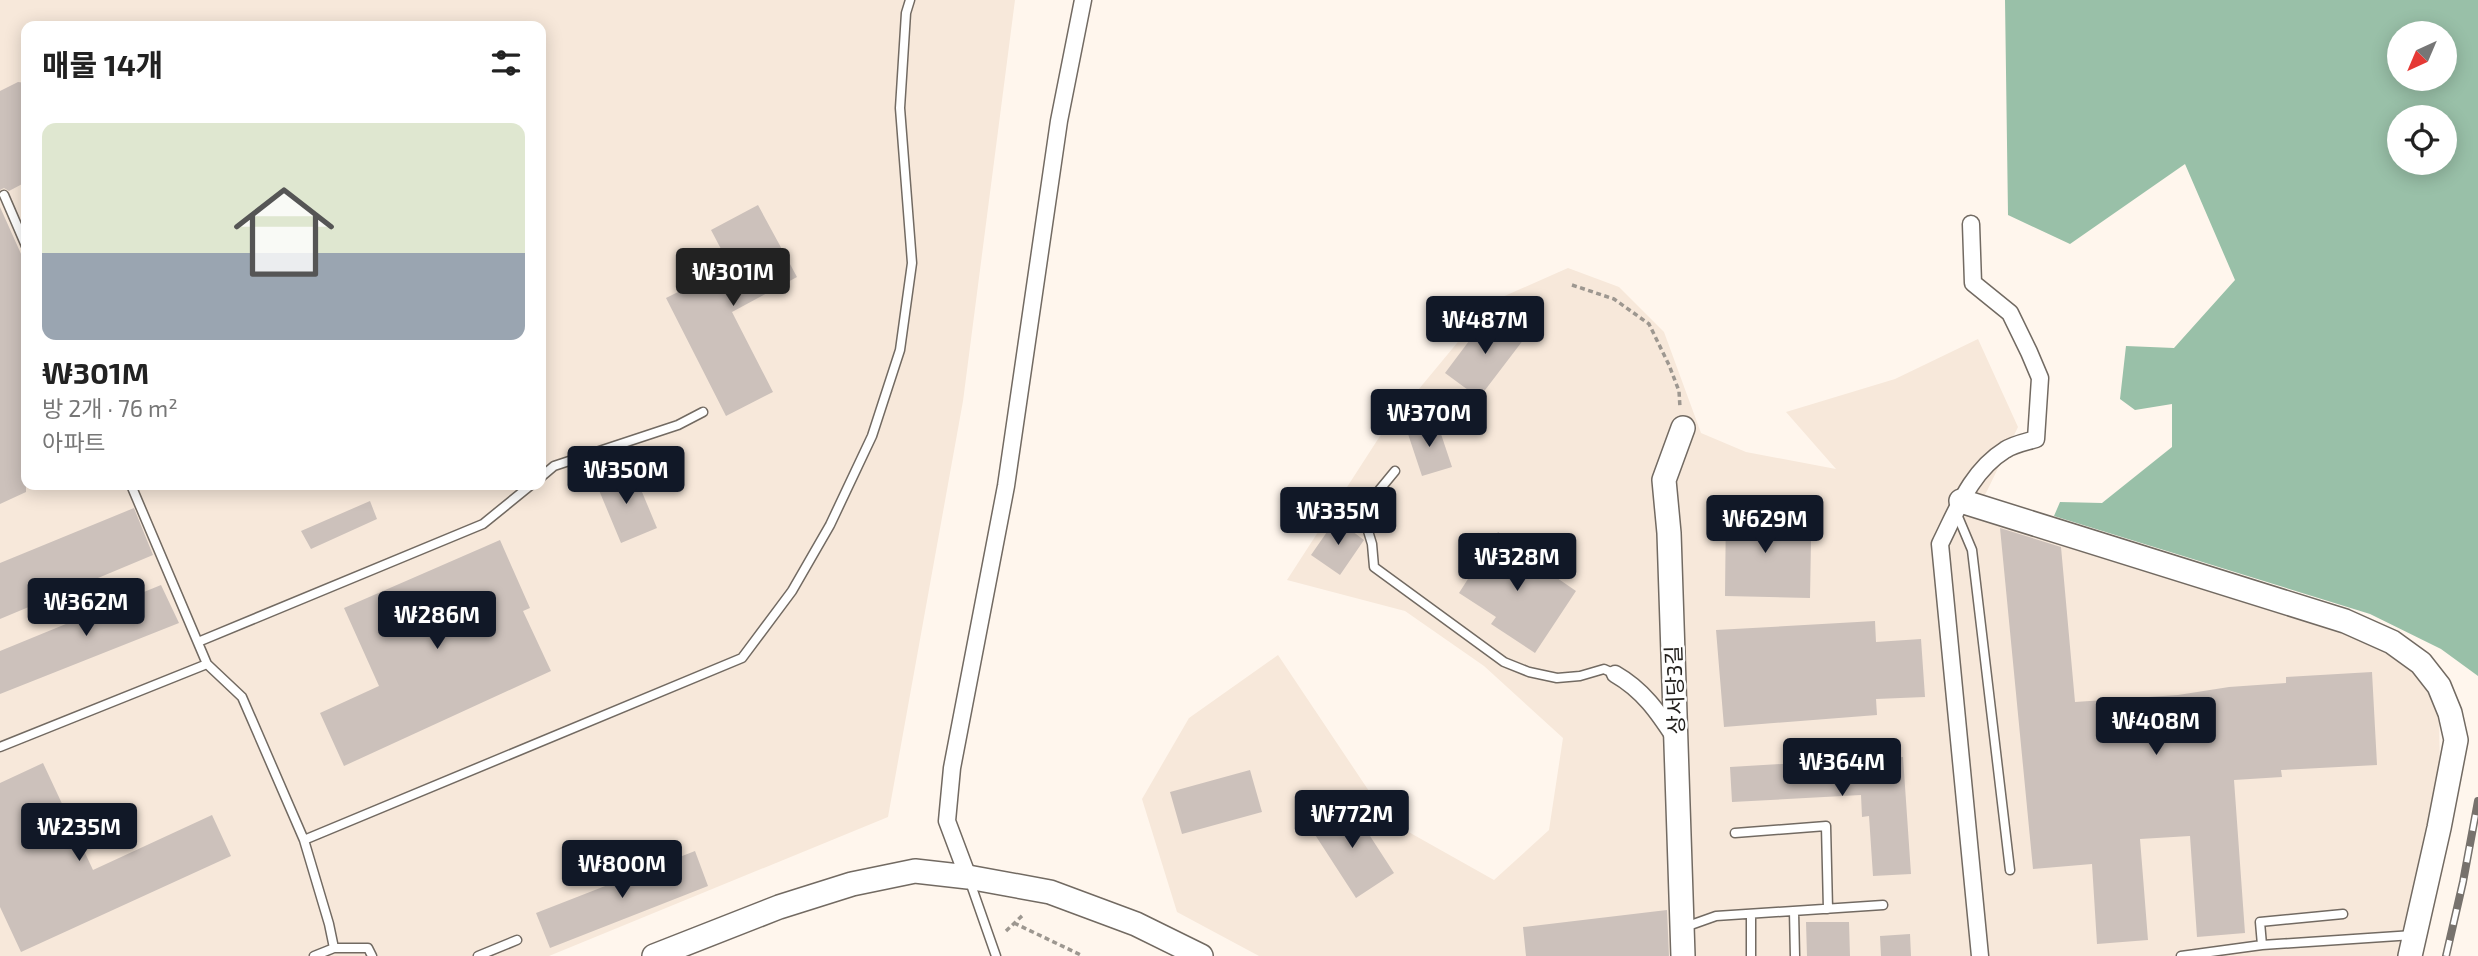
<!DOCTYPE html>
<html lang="ko">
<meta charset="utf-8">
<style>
body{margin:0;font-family:"Exo 2","Noto Sans KR",sans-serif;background:#f6f6f6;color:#222;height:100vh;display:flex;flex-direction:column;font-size:26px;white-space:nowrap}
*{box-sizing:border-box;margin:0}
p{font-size:23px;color:#767676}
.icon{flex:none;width:38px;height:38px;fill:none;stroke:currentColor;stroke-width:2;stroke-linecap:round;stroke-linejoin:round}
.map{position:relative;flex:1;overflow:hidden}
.details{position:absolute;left:21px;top:21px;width:525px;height:469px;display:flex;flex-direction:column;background:#fff;border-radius:14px;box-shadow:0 4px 18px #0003}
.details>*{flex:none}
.needle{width:46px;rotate:224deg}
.tools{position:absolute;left:2387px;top:21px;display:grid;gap:14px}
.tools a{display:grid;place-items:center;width:70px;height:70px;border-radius:50%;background:#fff;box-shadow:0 4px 18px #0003;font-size:35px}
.price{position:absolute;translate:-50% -60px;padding:0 16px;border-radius:7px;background:#111827;color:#fff;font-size:23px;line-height:46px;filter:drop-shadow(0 2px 4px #0008)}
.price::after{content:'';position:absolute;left:50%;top:42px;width:21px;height:16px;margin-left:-10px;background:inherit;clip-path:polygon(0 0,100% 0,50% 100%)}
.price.active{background:#222;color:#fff}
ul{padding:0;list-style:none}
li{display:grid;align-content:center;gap:14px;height:371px;padding:0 21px}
li span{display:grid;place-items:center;height:217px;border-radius:14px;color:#555}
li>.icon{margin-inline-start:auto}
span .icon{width:126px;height:126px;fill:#fffc;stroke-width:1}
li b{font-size:30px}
h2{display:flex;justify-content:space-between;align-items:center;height:84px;padding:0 21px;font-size:30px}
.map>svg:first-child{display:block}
</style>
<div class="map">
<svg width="2478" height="956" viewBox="0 0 2478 956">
<rect width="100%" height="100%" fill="#fff6ed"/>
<path fill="#f7e8da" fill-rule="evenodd" d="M0,0H1015L963,401L888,817L549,956H0ZM26,26H541V485H26Z
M1568,268L1619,287L1664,332L1701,433L1746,452L1836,469L1786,412L1895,379L1978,339L2018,427L1985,495L2371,643L2423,679L2439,721L2440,766L2401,956H1259L1177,912L1142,799L1189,718L1278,655L1389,821L1494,880L1549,830L1563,738L1484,666L1405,611L1287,580L1380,436L1491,302Z"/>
<path fill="#99c0a8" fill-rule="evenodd" d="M2005,0H2478V676L2441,649L2370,614L2054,516L2060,502L2102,503L2172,447V404L2135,410L2120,399L2126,346L2174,348L2235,280L2185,164L2070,244L2008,215ZM2399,33H2445V79H2399ZM2399,117H2445V163H2399Z"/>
<path fill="#ccc1bb" d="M18,82L26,83V182L9,191L4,188L0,190V91Z
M758,205L797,277L732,312L773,392L726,416L666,298L730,266L711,230Z
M0,207L26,265V492L0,504Z
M1490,313L1524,339L1479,398L1445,373Z
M1437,422L1452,467L1422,476L1407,431Z
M632,468L657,528L621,543L596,483Z
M370,501L377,519L311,549L301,531Z
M1726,506L1768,507L1811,541L1810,598L1725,596Z
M134,508L153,555L0,619V563Z
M1336,519L1364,540L1340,575L1311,555Z
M2000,528L2061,547L2075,702L2178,695L2229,687L2286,683V677L2372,672L2377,765L2281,770L2282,777L2234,780L2245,933L2197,937L2190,836L2140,839L2148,940L2097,944L2092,864L2033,869Z
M1498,532L1525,550L1522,554L1576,591L1535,653L1491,624L1496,617L1459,593Z
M500,540L530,608L523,611L551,671L344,766L320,713L379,686L344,608Z
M161,585L179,623L0,694V651Z
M1875,621L1876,642L1921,639L1925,697L1876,699L1877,715L1724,727L1716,630Z
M1903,757L1911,874L1873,876L1869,816L1862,817L1861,795L1732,802L1730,767Z
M43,763L93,870L212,815L231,856L21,952L0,907V783Z
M1250,770L1262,812L1182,834L1170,792Z
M1348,802L1394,873L1356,898L1310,827Z
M695,851L708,886L550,948L536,913Z
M1667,910L1669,956H1526L1523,927Z
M1806,922H1849L1850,956H1807Z
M1910,934L1911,956H1881L1880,936Z"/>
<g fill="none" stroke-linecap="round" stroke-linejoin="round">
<defs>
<path id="lane" d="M4,195L26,246
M1395,471L1362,511L1372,544L1374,567L1504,662L1529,672L1557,678L1580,676L1604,669L1615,674
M541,477L554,466L678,425L703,412
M131,485L207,664L242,697L304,840L329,924L334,948
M1956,512L1972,550L2010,870
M198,642L483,524L531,485
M0,747L207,664
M1735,833L1826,826L1828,909
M304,840L742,658L792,591L830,525L872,436L900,350L912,263L900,108L906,13L910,0
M969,879L996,956
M1794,911L1795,956
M1751,914V956
M1685,927L1716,916L1883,905
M2262,945L2413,935
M314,956L334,948H368L372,956
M478,956L517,940
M2181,956L2262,945L2260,922L2343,914"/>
<path id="street" d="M1971,224L1973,283L2010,313L2029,352L2040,378L2036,439C2026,442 2014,444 2005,450C1971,471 1957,510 1940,544L1980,956
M1615,674C1643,690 1658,712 1675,738
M968,877L947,821L952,768L1006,486L1059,121L1083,0"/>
<path id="secondary" d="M1683,428L1664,480L1669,533L1683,956
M1961,501L2345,621L2392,642L2421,663L2439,686L2450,713L2456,740L2439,828L2410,956
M654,956L779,907L852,884L915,871L968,877L1050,892L1136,924L1201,956"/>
</defs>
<use href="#lane" stroke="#726a62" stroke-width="11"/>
<use href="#street" stroke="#726a62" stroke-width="19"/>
<use href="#secondary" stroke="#726a62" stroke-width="26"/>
<path stroke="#9d9790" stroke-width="3.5" stroke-dasharray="5 3.5" stroke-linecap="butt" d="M1572,285L1614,299L1649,324L1669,365L1679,391L1680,408
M1014,923L1083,956
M1006,931L1024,914"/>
<use href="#lane" stroke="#fff" stroke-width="8"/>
<use href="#street" stroke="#fff" stroke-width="16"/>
<use href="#secondary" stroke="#fff" stroke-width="23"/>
<defs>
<path id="rail" d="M2446,956L2463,882L2478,801"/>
</defs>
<use href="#rail" stroke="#77726d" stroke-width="8"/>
<use href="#rail" stroke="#fff" stroke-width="5" stroke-dasharray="16" stroke-linecap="butt"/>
</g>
<g text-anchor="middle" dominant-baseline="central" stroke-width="5" stroke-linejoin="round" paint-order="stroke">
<g font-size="21" fill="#23201d" stroke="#fff">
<text transform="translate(1674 690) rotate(-92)">상서당3길</text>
</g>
</g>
</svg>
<div class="tools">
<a><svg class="needle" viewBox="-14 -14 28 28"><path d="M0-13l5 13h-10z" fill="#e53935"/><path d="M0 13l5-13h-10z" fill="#767676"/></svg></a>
<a><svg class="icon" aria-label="locate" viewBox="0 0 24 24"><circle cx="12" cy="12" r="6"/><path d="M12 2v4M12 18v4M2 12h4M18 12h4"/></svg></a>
</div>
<b class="price active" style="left:733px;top:308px">₩301M</b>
<b class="price" style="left:1485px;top:356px">₩487M</b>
<b class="price" style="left:1429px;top:449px">₩370M</b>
<b class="price" style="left:626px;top:506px">₩350M</b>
<b class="price" style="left:1338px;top:547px">₩335M</b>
<b class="price" style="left:1765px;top:555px">₩629M</b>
<b class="price" style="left:1517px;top:593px">₩328M</b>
<b class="price" style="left:86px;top:638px">₩362M</b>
<b class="price" style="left:437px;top:651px">₩286M</b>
<b class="price" style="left:2156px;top:757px">₩408M</b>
<b class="price" style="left:1842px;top:798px">₩364M</b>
<b class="price" style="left:1352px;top:850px">₩772M</b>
<b class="price" style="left:79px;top:863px">₩235M</b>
<b class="price" style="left:622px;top:900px">₩800M</b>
<section class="details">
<h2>매물 14개<svg class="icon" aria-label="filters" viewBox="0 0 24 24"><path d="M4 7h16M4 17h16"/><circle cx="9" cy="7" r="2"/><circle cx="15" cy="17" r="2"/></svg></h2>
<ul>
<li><span style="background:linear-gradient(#dfe7d0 60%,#9aa5b1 0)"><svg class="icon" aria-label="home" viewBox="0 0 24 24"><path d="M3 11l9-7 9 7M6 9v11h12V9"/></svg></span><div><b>₩301M</b><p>방 2개 · 76 m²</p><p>아파트</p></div></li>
</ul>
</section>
</div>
